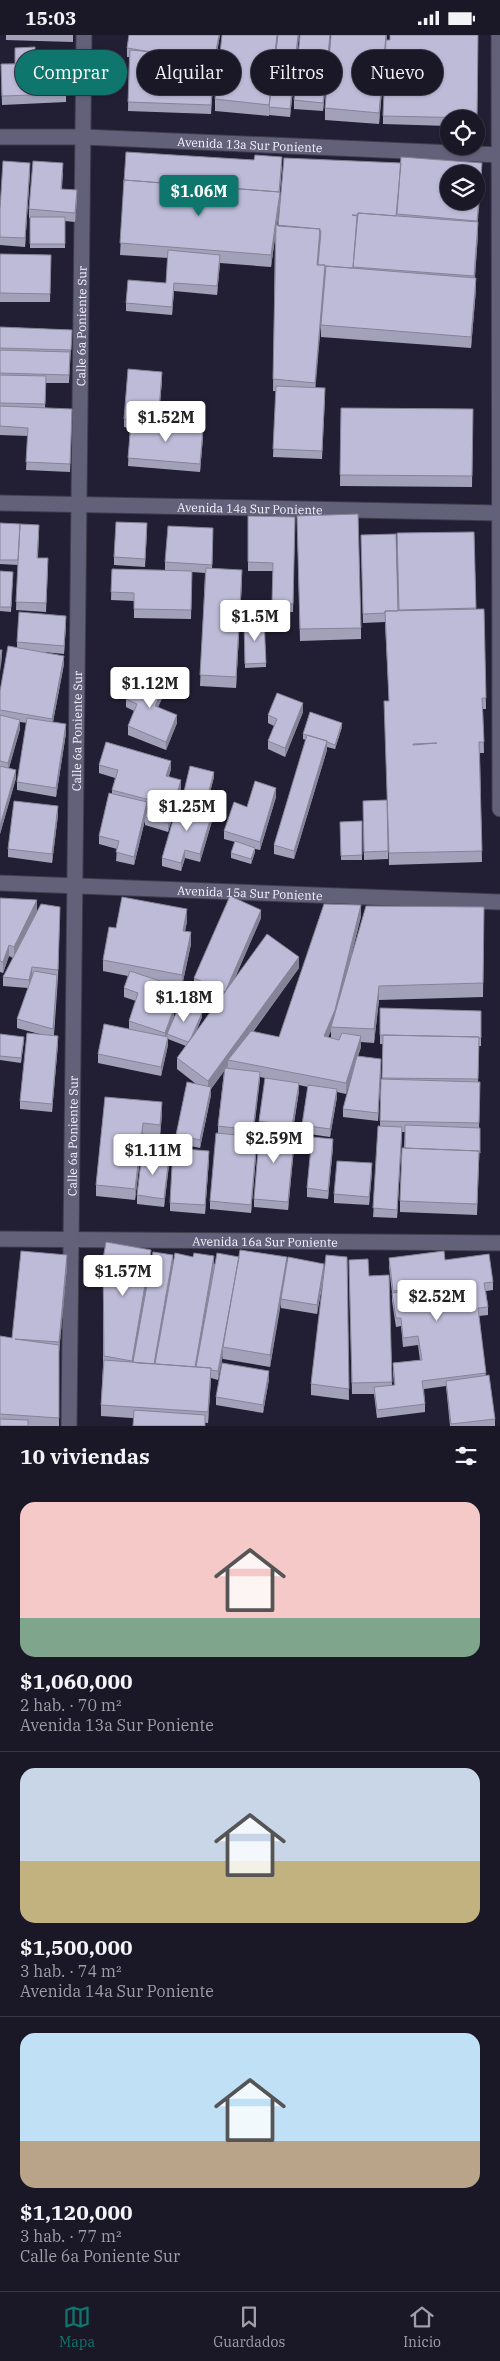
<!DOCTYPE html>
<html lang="es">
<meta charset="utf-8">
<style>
body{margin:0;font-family:"IBM Plex Serif",serif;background:#272433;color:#f1f3f6;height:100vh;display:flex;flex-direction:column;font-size:19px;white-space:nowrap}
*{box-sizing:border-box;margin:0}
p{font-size:16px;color:#9f9fa7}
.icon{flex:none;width:28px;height:28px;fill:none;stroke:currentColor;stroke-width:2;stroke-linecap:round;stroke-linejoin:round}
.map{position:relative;height:1391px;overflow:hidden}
.panel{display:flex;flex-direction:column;background:#1a1727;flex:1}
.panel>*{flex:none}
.top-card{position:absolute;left:15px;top:15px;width:470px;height:45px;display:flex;gap:10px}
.controls{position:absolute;left:440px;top:75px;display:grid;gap:10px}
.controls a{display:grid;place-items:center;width:45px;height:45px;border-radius:50%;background:#1a1727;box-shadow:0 1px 4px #0004,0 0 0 1px #383644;font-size:25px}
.price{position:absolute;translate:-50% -42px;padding:0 11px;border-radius:5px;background:#fff;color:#222;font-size:16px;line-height:32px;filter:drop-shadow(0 1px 2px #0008)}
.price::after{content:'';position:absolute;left:50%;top:30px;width:15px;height:11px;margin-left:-8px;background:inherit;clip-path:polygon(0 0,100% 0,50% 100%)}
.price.selected{background:#0f766e;color:#fff}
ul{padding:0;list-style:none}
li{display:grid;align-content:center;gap:10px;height:265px;padding:0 20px}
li+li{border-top:1px solid #383644}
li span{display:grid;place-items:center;height:155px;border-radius:15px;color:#555}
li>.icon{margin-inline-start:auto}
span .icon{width:90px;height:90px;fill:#fffc;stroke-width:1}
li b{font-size:21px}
h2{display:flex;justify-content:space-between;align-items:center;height:60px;padding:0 20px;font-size:21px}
.tag{padding:0 18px;border-radius:22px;background:#1a1727;box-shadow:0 1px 4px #0004,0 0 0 1px #383644;font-size:18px;line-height:45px}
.tag.selected{background:#0f766e;color:#fff}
.status{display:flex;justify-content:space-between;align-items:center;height:35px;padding:0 25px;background:#1a1727;direction:ltr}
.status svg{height:14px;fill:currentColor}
.menu{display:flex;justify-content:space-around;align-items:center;height:70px;border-top:1px solid #383644;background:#1a1727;font-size:14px;color:#9f9fa7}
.menu a{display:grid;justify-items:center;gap:2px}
.menu .selected{color:#0f766e}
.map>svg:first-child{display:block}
</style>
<div class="status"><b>15:03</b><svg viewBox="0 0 49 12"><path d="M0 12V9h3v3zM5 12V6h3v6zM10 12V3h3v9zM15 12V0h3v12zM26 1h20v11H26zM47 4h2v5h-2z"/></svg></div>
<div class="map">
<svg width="500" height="1391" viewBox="0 0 500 1391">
<rect width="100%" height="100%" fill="#221f34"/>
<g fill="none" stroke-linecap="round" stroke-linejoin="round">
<defs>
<g id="minor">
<path d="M499,0L500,774"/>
<path id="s1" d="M0,102H83L500,120"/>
<path id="s2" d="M0,468L500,478"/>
<path id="s3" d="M0,848L500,867"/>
<path id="s4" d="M0,1204L500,1208"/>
<path id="s5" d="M69,1391L84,0"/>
</g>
</defs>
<use href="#minor" stroke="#3f3c4d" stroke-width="17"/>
<use href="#minor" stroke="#63607a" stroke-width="15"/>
</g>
<path fill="#a3a1ba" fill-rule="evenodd" d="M6,0H73V7L6,5Z
M129,0H220L214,34L211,79L128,76L129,22H127V13Z
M299,0L290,82L269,80V76V81L215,76V64Z
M387,0L379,89L325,85V73Z
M478,0L477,91L476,84H449V91L383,89V81L390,5Z
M330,7L323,76L294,74V65Z
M35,28L66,59V67L2,70L1,29Z
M282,131L280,157V169L277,191H278L482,140L477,187L478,199L475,243L476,254L471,313L321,302V290L325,240L315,353L325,362L322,424L273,422L276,356H273L275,202L271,232L220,228L217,260L174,256L172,280L126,276V268L166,248L168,223L120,220L124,147Z
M30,136L25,212L0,210V174Z
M63,137L62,154L77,163L75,187L65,186V213H30V183H29V174Z
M0,219L51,220L50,267H0Z
M0,292L72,295L69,348H46L45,373L72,382L70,437L26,435L28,401L0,400Z
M162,345L158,390L203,402L200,437L128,431L130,393L124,392V384Z
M341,373L473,374L472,452L340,451Z
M248,481L295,482L293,577H272L273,536H248Z
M297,481L361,593V604L300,606Z
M0,488L39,498L38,523L48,532L46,577L16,575L18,530L0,529Z
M147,496L145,532L114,530V522Z
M474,497L476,574H484L486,674H483L484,718H480L482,827L389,830L388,795V824L364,825L363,766L387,765L389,666L385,587L363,588L361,500L398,576L397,510Z
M213,501L212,533L242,546L236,653L200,651L205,538L192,537L191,584L134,583V566L111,565L112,534L165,535V527Z
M0,536L13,537L11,577L0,576Z
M264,584L266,632L245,633L244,585Z
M66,590L64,619L43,617L64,629L53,687L66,698L56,762L17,755V747L27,688L20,687V694L9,733L16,743L0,799V656L17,612V607Z
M164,659L158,672L177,688L166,715L128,700V691L134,676L126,672V664Z
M303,677L285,722L268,714V706L274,691L268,688V680Z
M342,692L335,714L327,712V715L294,824L274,819V810L306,705L303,704V699Z
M99,730L171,734L169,741L181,753L168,797L145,790V785L134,830L116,826L117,814L99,809V801L112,759V755L115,743L99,738Z
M214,742L205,776L212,786L200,827L185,823L181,836L162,831V823L181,769Z
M276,762L260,815L255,814V817L251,829L231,823V818L235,807L224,804V796L247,772Z
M58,780L52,828L8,822V814Z
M362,786V825H341L340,787Z
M0,863L37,876L60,872L58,943L54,1000L58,1009L52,1077L20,1074V1066L43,1000L17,993V984L28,953L3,951V942L13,923L9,921L3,938L0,937Z
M484,872L483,962L379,965L374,1008L361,1007V1012L358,1021L381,1032L378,1086L343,1082V1074L352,1040L346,1059L337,1057V1062L330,1102L302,1098V1090L308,1052L299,1050V1056L293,1095L295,1103L288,1175L254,1172V1164L260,1094H259V1086L265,1043L260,1042L253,1102L257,1110L251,1178L210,1174V1166L218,1099V1091L224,1036L211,1054V1060L200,1113L176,1108V1100L196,1049L177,1034V1023L186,1011L168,1004V1010L161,1041L98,1028V1019L129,994V986L136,966L124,962V953L128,941L103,936V925L116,893L187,886L185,896L191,909L182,951L163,947V956L159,967L174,981L172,988L202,982L196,997L220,963L194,952V943L261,883L235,943L299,933L253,997L279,1002L361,881L352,918ZM331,996V1003L328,1002Z
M380,973L481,976V1011H479L478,1047L480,1058L479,1093L480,1101L477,1180L400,1177V1166L405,1097H402L397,1183L373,1182L380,1091L381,1044H382L383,1009H380Z
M0,999L24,1006L21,1028L0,1025Z
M105,1062L162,1079L160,1101L143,1099L135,1165L96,1161V1150Z
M333,1112L328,1164L307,1162V1153Z
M209,1124L205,1179L170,1176V1168Z
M169,1130L164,1172L137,1169V1160Z
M372,1137L369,1170L334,1168V1159Z
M347,1222L349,1365L311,1360V1349L324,1242L317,1279L281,1273V1265L270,1332L223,1324V1320L218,1345L211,1343L208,1388L101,1381V1370L103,1330V1224L151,1226L173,1228L214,1229L324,1235Z
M389,1223L445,1225L493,1247V1255L486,1256L488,1272V1280L479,1281L486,1341L495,1384V1391H450L446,1351L424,1354L425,1369V1377L377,1383L374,1359H352L349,1236L369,1241L389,1240L392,1350H394L393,1337V1328L420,1325L418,1310L403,1312L401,1291L396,1292L392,1266V1258L389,1232Z
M67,1231L59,1317V1391H0V1301L12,1303Z
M269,1344L263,1378L216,1370V1362Z"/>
<path fill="#858397" d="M219,0H220L214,34L211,79L214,26Z
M277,0H278L269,81V70Z
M298,0H299L290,82V74Z
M330,0V7L323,76V68Z
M386,0H387L379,89V78Z
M282,122L279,160L280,157V169L271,232V220L279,160Z
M30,128V136L25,212V203Z
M482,128V140L477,197V186Z
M77,155V163L75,187V178Z
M478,187V199L474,252V241Z
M320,194V205L317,241V230Z
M220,220V228L217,260V251Z
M325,230V242L315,359V348Z
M476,243V254L471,313V302Z
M174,248V256L172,280V272Z
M162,337V345L158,395V387Z
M203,394V402L200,437V429Z
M242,535V546L236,653V642Z
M66,581V590L64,619V611Z
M2,615V623L0,637V628Z
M64,621V629L52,692V684Z
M164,651V659L155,679V671Z
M303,668V677L285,722V713Z
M177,680V688L166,715V707Z
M20,685V694L8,736V728Z
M342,688V692L335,714V710Z
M66,689V698L56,762V753Z
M327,706V715L294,824V816Z
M171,726V734L166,749V741Z
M16,735V743L0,799V791Z
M214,737V742L204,780V775Z
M181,745V753L168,797V788Z
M276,753V762L260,815V807Z
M147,767V776L145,782V785L134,830V822Z
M58,771V780L52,828V819Z
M212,778V786L200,827V819Z
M255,813V817L251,829V824Z
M185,815V823L181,836V828Z
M37,865V876L14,923V912Z
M361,870V881L335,986L331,992V996L324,1012V1001Z
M187,874V886L183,907V896Z
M261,875V883L225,965V957Z
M191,897V909L182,951V940Z
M9,910V921L3,938V927Z
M299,922V933L231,1026L228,1025V1031L211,1054V1060L200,1113V1105L208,1058V1046Z
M32,932V940L29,953V945Z
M57,940V948L53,1002V994Z
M163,947V956L156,975V966Z
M379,951V965L374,1008V994Z
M174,973V981L168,999H167L165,1006V998Z
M202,978V982L189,1012V1008Z
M58,1001V1009L52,1077V1069Z
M361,1001V1012L346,1059V1048Z
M168,1002V1010L161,1041V1032Z
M381,1024V1032L378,1086V1078Z
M260,1037V1045L253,1103V1095Z
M299,1048V1056L292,1099V1091Z
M337,1054V1062L330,1102V1094Z
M162,1067V1079L160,1101V1090Z
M143,1088V1099L135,1165V1154Z
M402,1092V1100L397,1183V1175Z
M295,1095V1103L288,1175V1167Z
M257,1102V1110L251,1178V1170Z
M333,1104V1112L328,1164V1156Z
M209,1116V1124L205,1179V1170Z
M169,1122V1130L164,1172V1164Z
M372,1128V1137L369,1170V1162Z
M151,1215V1226L132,1337V1326Z
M67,1220V1231L59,1318V1307Z
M173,1220V1228L153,1339V1330Z
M214,1221V1229L195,1341V1333Z
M287,1222V1234L270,1332V1320Z
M324,1229V1237L317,1279V1270Z
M223,1312V1320L218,1345V1336Z
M211,1333V1344L208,1388V1377Z
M269,1336V1344L263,1378V1370Z"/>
<path fill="#bebbd8" stroke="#858397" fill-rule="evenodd" d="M129,0H219L214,26L211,70L128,67L130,15L152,17L127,13Z
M222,0H277L269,70L215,64Z
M278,0H298L290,74L269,72Z
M300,0H330L323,68L294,65Z
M331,0H386L379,78L325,73Z
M390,0H478L477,83L383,81L386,5H390Z
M35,12V28L65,27L66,59L2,61L1,29H15V13Z
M126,117L254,125L255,120L282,122L279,157L124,145V147Z
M401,122L482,128L477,186L397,179ZM449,139H476V166H449Z
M284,123L401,128L396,181L358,178V180H352L357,181L353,233L324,231L325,230H318L321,196H319L320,194L278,191Z
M3,126L30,128L25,203L0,202V174Z
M33,126L63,128L61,154L77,155L75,178L29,174Z
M124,145L280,157L271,220L120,208Z
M358,178L478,187L474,241L353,232Z
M30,182H65V209H30Z
M276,190L320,194L317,230H325L315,348L273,344Z
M168,215L220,220L217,251L174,248L172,272L126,268L128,245L166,248Z
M0,219L51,220L50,259L0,258Z
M326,231L476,243L471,302L321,290Z
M0,292L72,295L71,315L0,313Z
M0,315L70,317L69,340L0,338Z
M128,334L162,337L158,387L124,384Z
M0,340L46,341L45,369L0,368Z
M276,351L325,353L322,416L273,414Z
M0,371L72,374L70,429L26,427L28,393L0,391Z
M341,373L473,374L472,441L340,440Z
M131,388L203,394L200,429L128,423Z
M358,479L361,593L300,594L297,481Z
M248,481L295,482L293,569L272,568L273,528L248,527Z
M116,487L147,488L145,524L114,522Z
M0,488L20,489L18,525H0Z
M20,489L39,490L37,523H48L46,568L16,567Z
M168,491L213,493L212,530L165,527Z
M474,497L476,573L399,575L397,498Z
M396,499L398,576H385V578L363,579L361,500Z
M206,533L242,535L236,642L200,640Z
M112,534L192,536L191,575L134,574V558L111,557Z
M0,536L13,537L11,572H0Z
M484,574L486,663H482L484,707H479L482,816L389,818L384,666H389L385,576ZM437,708L413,710V709Z
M19,577L66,581L64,611L17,607Z
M264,584L266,628L245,629L244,585Z
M8,611L64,621L52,684L0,675V656Z
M0,615H2L0,628Z
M136,639L164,651L155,671L177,680L166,707L128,691L137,669L126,664Z
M277,658L303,668L285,713L268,706L277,684L268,680Z
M310,677L342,688L335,710L327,707V706L303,699Z
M0,680L20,685L8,728L0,726Z
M27,683L66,689L56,753L17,747Z
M307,700L327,706L294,816L274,810Z
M106,707L171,726L166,741L181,745L168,788L145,782L150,765L112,755L118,735L99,730Z
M0,731L16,735L0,791Z
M190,731L214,737L204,775L181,769Z
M255,746L276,753L260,807L224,796L234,767L247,772Z
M109,758L147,767L134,822L116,817L119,806L99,801Z
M387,765L388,816L364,817L363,766Z
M14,766L58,771L52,819L8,814Z
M178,768L212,778L200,819L185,815L181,828L162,823Z
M362,786V820L341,821L340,787Z
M235,806L255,813L251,824L231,818Z
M230,861L261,875L225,957L194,943Z
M122,862L187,874L183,896L191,897L182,940L103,925L109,892L116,893Z
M0,863L37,865L14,912L9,910L3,927L0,926Z
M41,869L60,872L58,935L32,932L29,945L3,942Z
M324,869L361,870L335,975L324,1001L339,1005L342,998L361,1001L346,1048L228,1025L251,996L279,1002Z
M366,871L484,872L483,948L379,951L374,994L331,992Z
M267,899L299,922L208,1046L177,1023Z
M34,936L57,940L53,994L17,984Z
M130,936L163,947L156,966L174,973L165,998L129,986L138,958L124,953Z
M180,969L202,978L191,1003L188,1007L167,999Z
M380,973L481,976V1003H479V1002L380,1000Z
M104,989L168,1002L161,1032L98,1019Z
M27,998L58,1001L52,1069L20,1066Z
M0,999L24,1002L21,1023L0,1021Z
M383,1000L479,1002L478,1044L382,1043Z
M357,1021L381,1024L378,1078L343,1074Z
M225,1033L260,1037L253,1095L218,1091Z
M265,1043L299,1048L292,1091L259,1086Z
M381,1044L480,1047L479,1088L380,1086Z
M187,1047L211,1052L200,1105L176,1100Z
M308,1050L337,1054L330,1094L302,1090Z
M105,1062L162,1067L160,1090L143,1088L135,1154L96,1150Z
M405,1090L480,1093V1118L479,1116L405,1113Z
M378,1091L402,1092L397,1175L373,1173Z
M260,1092L295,1095L288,1167L254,1164Z
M216,1098L257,1102L251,1170L210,1166Z
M312,1102L333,1104L328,1156L307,1153Z
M173,1113L209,1116L205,1170L170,1168Z
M402,1113L479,1116L477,1169L400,1166Z
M142,1118L169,1122L164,1164L137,1160Z
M337,1126L372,1128L369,1162L334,1159Z
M106,1207L151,1215L132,1326L104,1321L103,1224Z
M240,1215L287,1222L270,1320L223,1312Z
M21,1216L67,1220L59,1307L15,1304L59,1310V1383L0,1379V1301L12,1303Z
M444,1216L445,1225L489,1219L493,1247L484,1248L488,1272L478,1273L486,1338L422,1346L425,1369L377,1375L374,1352L395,1350L393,1328L422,1325L418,1301L403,1303L401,1283H396L392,1258L448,1251L449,1254L448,1249L393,1256L389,1223Z
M153,1217L173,1220L154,1329L137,1328L133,1327Z
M175,1218L193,1222L194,1218L214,1221L195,1332L155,1329Z
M217,1218L239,1222L218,1336L211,1335V1333L196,1332Z
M326,1220L347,1222L349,1354L311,1349Z
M288,1222L324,1229L317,1270L281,1264Z
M368,1224L369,1241L389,1240L392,1347L352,1348L349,1225Z
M104,1325L211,1333L208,1377L101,1370Z
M222,1328L269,1336L263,1370L216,1362Z
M489,1340L495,1384L451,1389L446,1346Z
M134,1375L205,1380V1391H133Z
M0,1384L28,1385V1391H0Z"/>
<g text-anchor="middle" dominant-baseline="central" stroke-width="5" stroke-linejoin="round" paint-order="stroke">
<g font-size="12" fill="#f4f3ff" stroke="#221f34">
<text stroke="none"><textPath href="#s1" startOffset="250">Avenida 13a Sur Poniente</textPath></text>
<text stroke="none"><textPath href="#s5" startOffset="1100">Calle 6a Poniente Sur</textPath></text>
<text stroke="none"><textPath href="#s2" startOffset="250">Avenida 14a Sur Poniente</textPath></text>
<text stroke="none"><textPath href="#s5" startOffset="695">Calle 6a Poniente Sur</textPath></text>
<text stroke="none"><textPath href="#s3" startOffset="250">Avenida 15a Sur Poniente</textPath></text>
<text stroke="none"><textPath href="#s5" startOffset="290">Calle 6a Poniente Sur</textPath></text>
<text stroke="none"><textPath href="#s4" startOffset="265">Avenida 16a Sur Poniente</textPath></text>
</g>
</g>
</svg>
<div class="controls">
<a><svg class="icon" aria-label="locate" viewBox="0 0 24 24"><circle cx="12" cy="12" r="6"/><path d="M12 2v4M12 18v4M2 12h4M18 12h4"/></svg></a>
<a><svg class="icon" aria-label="layers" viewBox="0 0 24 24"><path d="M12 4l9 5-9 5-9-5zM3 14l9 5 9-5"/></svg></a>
</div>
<b class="price selected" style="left:199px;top:182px">$1.06M</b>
<b class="price" style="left:166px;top:408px">$1.52M</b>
<b class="price" style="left:255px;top:607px">$1.5M</b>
<b class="price" style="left:150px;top:674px">$1.12M</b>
<b class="price" style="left:187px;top:797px">$1.25M</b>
<b class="price" style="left:184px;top:988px">$1.18M</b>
<b class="price" style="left:274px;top:1129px">$2.59M</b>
<b class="price" style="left:153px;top:1141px">$1.11M</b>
<b class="price" style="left:123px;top:1262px">$1.57M</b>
<b class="price" style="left:437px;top:1287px">$2.52M</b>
<div class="top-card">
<a class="tag selected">Comprar</a>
<a class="tag">Alquilar</a>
<a class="tag">Filtros</a>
<a class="tag">Nuevo</a>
</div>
</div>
<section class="panel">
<h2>10 viviendas<svg class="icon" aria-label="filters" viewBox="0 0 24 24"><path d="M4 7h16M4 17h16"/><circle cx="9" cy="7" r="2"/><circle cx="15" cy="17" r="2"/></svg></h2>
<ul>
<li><span style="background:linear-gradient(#f6c9c9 75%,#7fa58c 0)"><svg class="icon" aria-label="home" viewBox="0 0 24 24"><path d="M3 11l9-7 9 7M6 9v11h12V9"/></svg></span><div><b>$1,060,000</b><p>2 hab. · 70 m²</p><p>Avenida 13a Sur Poniente</p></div></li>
<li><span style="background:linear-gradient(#c9d6e8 60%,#c2b280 0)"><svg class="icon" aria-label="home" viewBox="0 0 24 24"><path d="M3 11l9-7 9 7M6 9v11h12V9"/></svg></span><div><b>$1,500,000</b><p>3 hab. · 74 m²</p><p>Avenida 14a Sur Poniente</p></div></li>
<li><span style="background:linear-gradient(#bfe0f5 70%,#b9a48a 0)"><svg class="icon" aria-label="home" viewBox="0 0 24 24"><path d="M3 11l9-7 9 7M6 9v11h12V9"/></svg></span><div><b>$1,120,000</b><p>3 hab. · 77 m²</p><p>Calle 6a Poniente Sur</p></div></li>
</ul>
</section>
<nav class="menu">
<a class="selected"><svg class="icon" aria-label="map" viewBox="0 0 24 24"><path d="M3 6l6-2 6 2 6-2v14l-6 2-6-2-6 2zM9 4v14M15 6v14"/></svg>Mapa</a>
<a><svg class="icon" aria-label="saved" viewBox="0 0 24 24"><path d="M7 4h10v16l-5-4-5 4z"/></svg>Guardados</a>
<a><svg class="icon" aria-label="home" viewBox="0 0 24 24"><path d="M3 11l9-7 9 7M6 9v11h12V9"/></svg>Inicio</a>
</nav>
